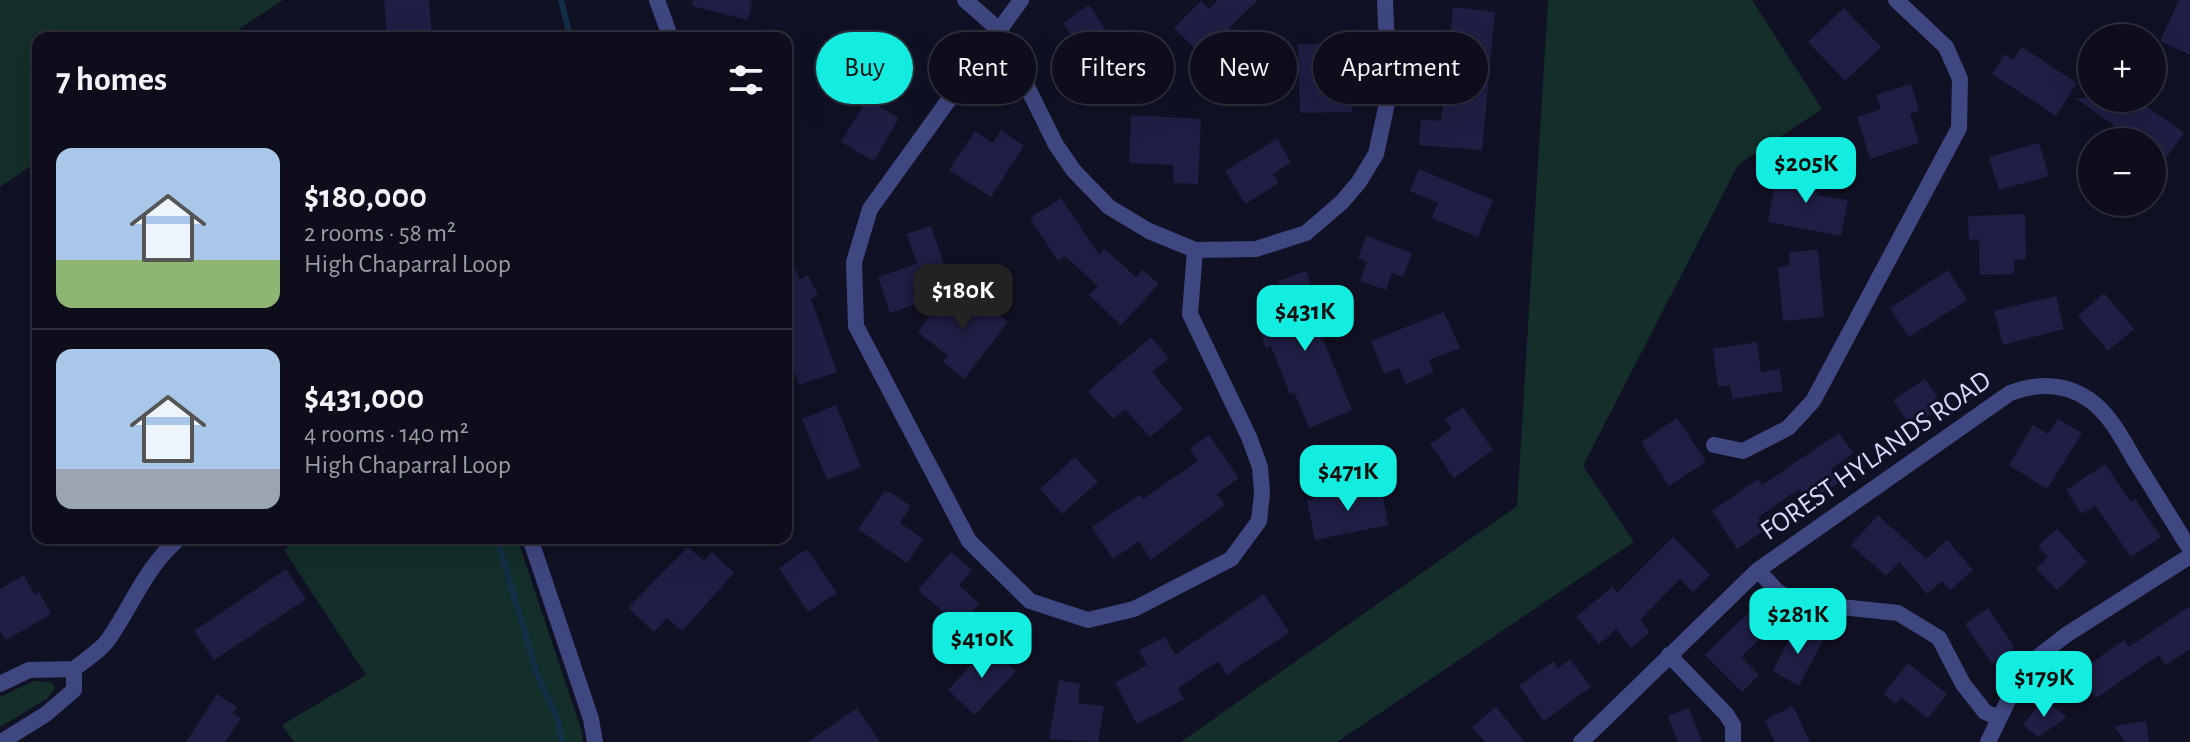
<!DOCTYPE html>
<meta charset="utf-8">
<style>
body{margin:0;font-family:"Alegreya Sans",sans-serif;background:#1b1b29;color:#f1f3f6;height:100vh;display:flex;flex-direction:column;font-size:30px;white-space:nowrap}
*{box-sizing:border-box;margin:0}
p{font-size:26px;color:#9a9ca3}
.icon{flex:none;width:44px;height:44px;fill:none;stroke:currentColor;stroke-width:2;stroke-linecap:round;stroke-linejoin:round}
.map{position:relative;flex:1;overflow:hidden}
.drawer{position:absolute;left:32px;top:32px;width:760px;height:512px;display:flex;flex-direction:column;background:#0d0d1c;border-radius:16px;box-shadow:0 8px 32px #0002,0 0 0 2px #2d2d3b}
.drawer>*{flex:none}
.guide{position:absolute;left:816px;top:32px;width:760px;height:72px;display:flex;gap:16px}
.tools{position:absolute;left:2078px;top:24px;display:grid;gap:16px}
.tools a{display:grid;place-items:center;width:88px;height:88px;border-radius:50%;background:#0d0d1c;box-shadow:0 8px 32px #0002,0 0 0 2px #2d2d3b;font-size:40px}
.price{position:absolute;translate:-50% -68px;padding:0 18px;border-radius:16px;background:#13ede0;color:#111;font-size:26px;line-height:52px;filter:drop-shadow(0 2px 4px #0008)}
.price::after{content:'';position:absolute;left:50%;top:48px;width:24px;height:18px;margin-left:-12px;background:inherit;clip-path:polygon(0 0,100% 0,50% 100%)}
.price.on{background:#222;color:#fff}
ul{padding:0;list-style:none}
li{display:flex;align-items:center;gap:24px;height:200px;padding:0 24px}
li+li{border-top:2px solid #2d2d3b}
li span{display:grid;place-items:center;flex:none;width:224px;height:160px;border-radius:16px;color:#555}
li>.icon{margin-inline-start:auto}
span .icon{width:96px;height:96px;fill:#fffc;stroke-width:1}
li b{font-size:34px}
h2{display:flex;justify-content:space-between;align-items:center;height:96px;padding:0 24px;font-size:34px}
.pill{padding:0 28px;border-radius:36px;background:#0d0d1c;box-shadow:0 8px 32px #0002,0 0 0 2px #2d2d3b;font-size:28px;line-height:72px}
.pill.on{background:#13ede0;color:#111}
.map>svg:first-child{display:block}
</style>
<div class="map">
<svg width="2190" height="742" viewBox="0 0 2190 742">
<rect width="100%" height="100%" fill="#111125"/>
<path fill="#142e29" d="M0,0H283L226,38H38V161L0,187Z
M1548,0H1752L1822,109L1738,165L1583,466L1634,542L1337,742H1181L1517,506Z
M302,538H517L582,732L583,742H294L282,725L366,675L284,550Z
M34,681L51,682L55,688L48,698L0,727V697Z"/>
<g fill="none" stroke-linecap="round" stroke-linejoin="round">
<path stroke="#122f47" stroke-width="6" d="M561,0L568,28L567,38
M497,538L537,674L558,719L562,742"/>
</g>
<path fill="#201e44" d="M384,0H429L432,38H387Z
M693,0H752L748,20L692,6Z
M1218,0H1258L1229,28L1246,46L1219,73L1174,28L1201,1L1209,9Z
M2179,0H2190V55L2160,41Z
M1089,5L1128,63L1102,81L1063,23Z
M1453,7L1495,12L1482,150L1419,145L1421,119L1441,121Z
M1844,8L1881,47L1845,81L1808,42Z
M1351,43L1352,112L1300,113L1298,44Z
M2022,47L2077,83L2056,116L1992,74L2005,54L2013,60Z
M1911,84L1919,111L1910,114L1919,143L1870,159L1857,117L1881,109L1876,95Z
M2075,98H2135L2184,133L2164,161L2152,152V142H2137Z
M867,99L899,118L874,161L841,142Z
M1131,115L1201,119L1198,184L1173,183V165L1129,163Z
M1001,130L1024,146L991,197L949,170L975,131L993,143Z
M1277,139L1291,162L1273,174L1279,183L1245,204L1225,171Z
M2039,143L2049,176L1999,190L1989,157Z
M1419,169L1493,200L1478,237L1432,218L1438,203L1410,191Z
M1792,169L1821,174L1817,195L1848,200L1841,236L1768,222L1776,176L1790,179Z
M1061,198L1099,255L1105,249L1136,277L1143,270L1159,284L1121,325L1089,295L1098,286L1065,256L1058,261L1030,218Z
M2025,214L2026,259L2014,260V274L1980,275L1979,239L1969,240L1968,216Z
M931,226L946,270L926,277L946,294L890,313L878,277L917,264L907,234Z
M1366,236L1412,253L1403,277L1392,273L1386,290L1360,281L1367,262L1358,258Z
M1818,250L1824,317L1783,321L1778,267L1790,266L1789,252Z
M786,253L800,279L808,275L818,295L811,299L837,372L799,385L786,347Z
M1948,270L1967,300L1909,337L1890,308Z
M1306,271L1325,328L1319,330L1352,410L1309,428L1294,392L1290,394L1271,346L1266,348L1257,322L1288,312L1278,281Z
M970,293L1008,322L964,379L943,362L948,356L918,332L947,294L957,302L959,308Z
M2104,293L2134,329L2108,351L2078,316Z
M2056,296L2064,329L2003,345L1994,311Z
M1444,312L1460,348L1429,360L1434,372L1406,384L1399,368L1384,374L1371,341Z
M1151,337L1169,358L1152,372L1183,409L1150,437L1125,409L1113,419L1088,391Z
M1757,342L1761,372L1779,369L1783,391L1733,399L1730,385L1718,387L1713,349Z
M1925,379L1943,406L1911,427L1893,400Z
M836,405L861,467L827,480L802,419Z
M1463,407L1493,450L1454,478L1430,444L1452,429L1445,420Z
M1677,418L1706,462L1669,486L1641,442Z
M2058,419L2082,433L2047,489L2009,465L2033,425L2048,434Z
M1839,433L1853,453L1831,469L1840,482L1809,503L1799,489L1758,517L1766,529L1737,549L1712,511L1758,479L1762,485Z
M1209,435L1239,478L1217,494L1225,505L1151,560L1139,541L1113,559L1092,527L1140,495L1143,499L1198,461L1190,449Z
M1075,457L1098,482L1062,514L1040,489Z
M2105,464L2131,502L2135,499L2161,537L2131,557L2095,505L2082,514L2066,490Z
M1381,486L1388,525L1315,540L1307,500Z
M884,492H890L911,506L900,523L923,539L907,563L858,529Z
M1878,515L1926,559L1947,540L1973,570L1950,590L1942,581L1927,594L1899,562L1886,576L1851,545Z
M2057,529L2087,562L2057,590L2036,568L2048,557L2038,546Z
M1673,537L1710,575L1693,592L1680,579L1640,620L1650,632L1631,648L1616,629L1599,644L1576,617L1612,587L1617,593Z
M688,547L704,561L712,552L734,573L682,631L667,618L654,632L628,608Z
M807,549L837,593L808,612L779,568Z
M951,552L972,570L959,585L979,604L960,626L918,590Z
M286,569L306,599L214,660L194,631Z
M24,575L35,595L39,592L51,614L6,640L0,631V589Z
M1264,594L1289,632L1227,675L1218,661L1178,688L1184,699L1137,724L1115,683L1147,665L1139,650L1165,637L1175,655Z
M2190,606V649L2166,665L2159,655L2096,698L2078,672L2124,640L2129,647Z
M1988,608L2015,648L1992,664L1965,624Z
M1749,612L1768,631L1741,657L1759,675L1742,692L1705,655Z
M1796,626L1823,640L1799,686L1773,671Z
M988,646L1016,671L975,715L948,690Z
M1570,659L1591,687L1544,721L1519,686L1554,661L1558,668Z
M1908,663L1947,694L1928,718L1901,698L1896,704L1883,694Z
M1059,680L1080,684L1078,703L1104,706L1098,742L1049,739Z
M217,694L237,707L233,713L241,718L225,742H186Z
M2043,699L2067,717L2038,737L2023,725Z
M1793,706L1810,742H1775L1765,720Z
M1496,707L1525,742H1485L1472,727Z
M857,708L880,742H808Z
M1689,708L1702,742H1678L1668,716Z
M2146,721L2149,742H2125L2114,726Z"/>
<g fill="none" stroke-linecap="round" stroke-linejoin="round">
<path stroke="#3f4780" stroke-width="16" d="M657,0L670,36
M965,0L999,30L1056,145L1074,171L1109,207L1149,231L1195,250L1256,249L1306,233L1342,202L1359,182L1376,154L1389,94L1385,0
M1021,0L870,209L854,262L856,326L969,541L1030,601L1088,620L1134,609L1231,559L1259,521L1262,493L1260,467L1249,437L1190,314L1195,250
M1714,445L1743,451L1788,428L1813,401L1959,128L1960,79L1946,47L1896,0
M530,538L591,719L595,742
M1758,570L1777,591L1794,602L1898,613L1939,638L1963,684L1985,712L1999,718
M1669,655L1726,714L1733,725V742
M74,669C85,660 100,651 108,640C132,606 147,564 180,538
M0,684L29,670L74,669V690L46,714L1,742
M1581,742L1758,570L2010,393C2037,383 2064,383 2088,399C2110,413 2124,442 2137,464C2155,492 2172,521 2190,549
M1988,742L2017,682L2039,656L2066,635L2190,556"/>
</g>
<g text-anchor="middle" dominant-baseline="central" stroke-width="6" stroke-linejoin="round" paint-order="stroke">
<g font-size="28" fill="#d8d9fc" stroke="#111125">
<text transform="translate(1876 456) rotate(-35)">FOREST HYLANDS ROAD</text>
</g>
</g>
</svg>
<div class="tools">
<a>+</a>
<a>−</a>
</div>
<b class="price" style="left:1806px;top:205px">$205K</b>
<b class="price on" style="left:963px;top:332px">$180K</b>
<b class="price" style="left:1305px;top:353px">$431K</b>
<b class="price" style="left:1348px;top:513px">$471K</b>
<b class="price" style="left:1798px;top:656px">$281K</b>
<b class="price" style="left:982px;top:680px">$410K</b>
<b class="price" style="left:2044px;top:719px">$179K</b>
<div class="guide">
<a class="pill on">Buy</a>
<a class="pill">Rent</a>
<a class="pill">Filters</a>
<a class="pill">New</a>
<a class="pill">Apartment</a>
</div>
<section class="drawer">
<h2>7 homes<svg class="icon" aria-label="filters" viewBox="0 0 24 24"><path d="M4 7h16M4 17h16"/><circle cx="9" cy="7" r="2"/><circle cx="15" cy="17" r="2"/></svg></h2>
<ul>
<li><span style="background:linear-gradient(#a9c7e8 70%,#8fb573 0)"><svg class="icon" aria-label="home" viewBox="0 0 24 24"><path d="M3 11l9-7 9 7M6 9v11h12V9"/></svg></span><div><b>$180,000</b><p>2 rooms · 58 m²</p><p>High Chaparral Loop</p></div></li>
<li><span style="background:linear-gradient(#a9c7e8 75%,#9aa5b1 0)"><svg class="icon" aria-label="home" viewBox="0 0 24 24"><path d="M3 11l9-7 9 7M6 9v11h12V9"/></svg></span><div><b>$431,000</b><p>4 rooms · 140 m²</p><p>High Chaparral Loop</p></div></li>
</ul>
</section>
</div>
